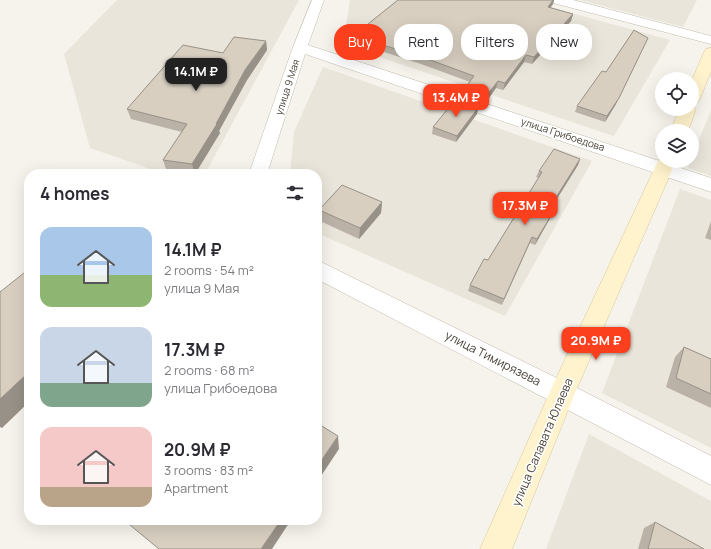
<!DOCTYPE html>
<meta charset="utf-8">
<style>
body{margin:0;font-family:Manrope,sans-serif;background:#f2f2f3;color:#2b2b33;height:100vh;display:flex;flex-direction:column;font-size:15px;white-space:nowrap}
*{box-sizing:border-box;margin:0}
p{font-size:13px;color:#7c7c81}
.icon{flex:none;width:22px;height:22px;fill:none;stroke:currentColor;stroke-width:2;stroke-linecap:round;stroke-linejoin:round}
.map{position:relative;flex:1;overflow:hidden}
.side{position:absolute;left:24px;top:169px;width:298px;height:356px;display:flex;flex-direction:column;background:#fff;border-radius:16px;box-shadow:0 4px 16px #0002}
.side>*{flex:none}
.top-card{position:absolute;left:334px;top:24px;width:317px;height:36px;display:flex;gap:8px}
.controls{position:absolute;left:655px;top:72px;display:grid;gap:8px}
.controls a{display:grid;place-items:center;width:44px;height:44px;border-radius:50%;background:#fff;box-shadow:0 4px 16px #0002;font-size:20px}
.price{position:absolute;translate:-50% -34px;padding:0 9px;border-radius:8px;background:#fc3f1d;color:#fff;font-size:13px;line-height:26px;filter:drop-shadow(0 1px 2px #0008)}
.price::after{content:'';position:absolute;left:50%;top:24px;width:12px;height:9px;margin-left:-6px;background:inherit;clip-path:polygon(0 0,100% 0,50% 100%)}
.price.active{background:#222;color:#fff}
ul{padding:0;list-style:none}
li{display:flex;align-items:center;gap:12px;height:100px;padding:0 16px}
li span{display:grid;place-items:center;flex:none;width:112px;height:80px;border-radius:12px;color:#555}
li>.icon{margin-inline-start:auto}
span .icon{width:48px;height:48px;fill:#fffc;stroke-width:1}
li b{font-size:17px}
h2{display:flex;justify-content:space-between;align-items:center;height:48px;padding:0 16px;font-size:17px}
.chip{padding:0 14px;border-radius:16px;background:#fff;box-shadow:0 4px 16px #0002;font-size:14px;line-height:36px}
.chip.active{background:#fc3f1d;color:#fff}
.map>svg:first-child{display:block}
</style>
<div class="map">
<svg width="711" height="549" viewBox="0 0 711 549">
<rect width="100%" height="100%" fill="#f6f3ec"/>
<path fill="#eae5da" d="M117,0H299L205,174H165L90,148L64,54Z
M350,0H524L670,40L614,136L343,45Z
M580,0H697L683,27Z
M323,67L592,161L505,316L317,233V174H290L294,132Z
M711,110V176L688,168L690,161H692V157Z
M680,189L711,200V448L602,393Z
M589,434L711,501V549H546Z"/>
<g fill="none" stroke-linecap="round" stroke-linejoin="round">
<defs>
<path id="street" d="M312,0H324L308,45L711,178V192L305,54L267,174H249L293,47Z
M552,0H573L711,36V44L553,3Z
M317,260L571,385L711,456V485L317,279Z"/>
<path id="secondary" d="M711,48V71L700,99L698,102L692,104V80L704,52L706,49Z
M692,105L696,109L688,131H670L680,109H692Z
M662,156V161H676L575,393L512,549H480L553,385L658,161Z"/>
</defs>
<use href="#street" stroke="#c2bbae" stroke-width="1"/>
<use href="#secondary" stroke="#d6c79b" stroke-width="1"/>
<use href="#street" fill="#fff" fill-rule="evenodd"/>
<use href="#secondary" fill="#fff3cd" fill-rule="evenodd"/>
</g>
<path fill="#bab2a6" d="M398,0H554L553,4L550,8L573,14L571,21L532,64L524,62L503,90L496,88L486,102L463,95L465,88L470,82L421,64L353,42V36Z
M266,41L267,50L247,80L219,131L220,133L195,174L166,169L163,160L182,132L131,119L127,109Z
M616,104L605,122L575,112L577,106Z
M478,108L477,114L456,142L432,134L433,127Z
M580,159L578,165L548,213L552,214L549,220L535,245L530,243L502,305L468,291L470,285L488,260L539,178L536,177L539,171Z
M382,202L381,213L359,239L320,221L319,210Z
M711,221V240L705,238Z
M684,347L711,359V408L666,387L675,357Z
M655,522L704,549H638L644,528Z"/>
<path fill="#979187" d="M553,0H554L553,4L546,14L548,7Z
M573,14L571,21L532,64L534,57Z
M648,38L616,104L605,122L607,116Z
M266,41L267,50L247,80L219,131L220,133L195,174L192,164L216,124L245,70Z
M526,55L524,62L503,90L505,83Z
M498,81L496,88L486,102L487,95Z
M478,108L477,114L456,142L457,136Z
M580,159L578,165L545,218L547,212Z
M382,202L381,213L359,239L360,228Z
M552,214L549,220L535,245L537,239Z
M29,372V402L2,428L0,427V399Z
M338,436L339,449L317,482V467Z
M281,520H291L272,549H261Z"/>
<path fill="#d8cfc1" stroke="#979187" d="M398,0H553L548,7L573,14L534,57L526,55L505,83L498,81L487,95L465,88L474,76L422,57L353,36Z
M634,30L648,38L619,98L607,116L577,106L602,71L606,72Z
M234,37L266,41L245,70L216,124H217L192,164L163,160L187,124L127,109L183,45L223,53Z
M455,100L478,108L457,136L433,127Z
M554,149L580,159L547,212L552,214L537,239L532,237L504,299L470,285L484,259L488,260L542,172L539,171Z
M342,185L382,202L360,228L319,210Z
M29,269V372L0,399V292Z
M684,347L711,359V394L676,378Z
M317,423L338,436L317,467Z
M124,520H281L261,549H159Z
M655,522L704,549H648Z"/>
<g text-anchor="middle" dominant-baseline="central" stroke-width="3" stroke-linejoin="round" paint-order="stroke">
<g font-size="10" fill="#4b4439" stroke="#fff">
<text transform="translate(287 87) rotate(-72)">улица 9 Мая</text>
<text transform="translate(563 134) rotate(18)">улица Грибоедова</text>
</g>
<g font-size="12" fill="#4b4439" stroke="#fff">
<text transform="translate(493 358) rotate(27)">улица Тимирязева</text>
<text transform="translate(542 442) rotate(-67)">улица Салавата Юлаева</text>
</g>
</g>
</svg>
<div class="controls">
<a><svg class="icon" aria-label="locate" viewBox="0 0 24 24"><circle cx="12" cy="12" r="6"/><path d="M12 2v4M12 18v4M2 12h4M18 12h4"/></svg></a>
<a><svg class="icon" aria-label="layers" viewBox="0 0 24 24"><path d="M12 4l9 5-9 5-9-5zM3 14l9 5 9-5"/></svg></a>
</div>
<b class="price active" style="left:196px;top:92px">14.1M ₽</b>
<b class="price" style="left:456px;top:118px">13.4M ₽</b>
<b class="price" style="left:525px;top:226px">17.3M ₽</b>
<b class="price" style="left:596px;top:361px">20.9M ₽</b>
<div class="top-card">
<a class="chip active">Buy</a>
<a class="chip">Rent</a>
<a class="chip">Filters</a>
<a class="chip">New</a>
</div>
<section class="side">
<h2>4 homes<svg class="icon" aria-label="filters" viewBox="0 0 24 24"><path d="M4 7h16M4 17h16"/><circle cx="9" cy="7" r="2"/><circle cx="15" cy="17" r="2"/></svg></h2>
<ul>
<li><span style="background:linear-gradient(#a9c7e8 60%,#8fb573 0)"><svg class="icon" aria-label="home" viewBox="0 0 24 24"><path d="M3 11l9-7 9 7M6 9v11h12V9"/></svg></span><div><b>14.1M ₽</b><p>2 rooms · 54 m²</p><p>улица 9 Мая</p></div></li>
<li><span style="background:linear-gradient(#c9d6e8 70%,#7fa58c 0)"><svg class="icon" aria-label="home" viewBox="0 0 24 24"><path d="M3 11l9-7 9 7M6 9v11h12V9"/></svg></span><div><b>17.3M ₽</b><p>2 rooms · 68 m²</p><p>улица Грибоедова</p></div></li>
<li><span style="background:linear-gradient(#f6c9c9 75%,#b9a48a 0)"><svg class="icon" aria-label="home" viewBox="0 0 24 24"><path d="M3 11l9-7 9 7M6 9v11h12V9"/></svg></span><div><b>20.9M ₽</b><p>3 rooms · 83 m²</p><p>Apartment</p></div></li>
</ul>
</section>
</div>
